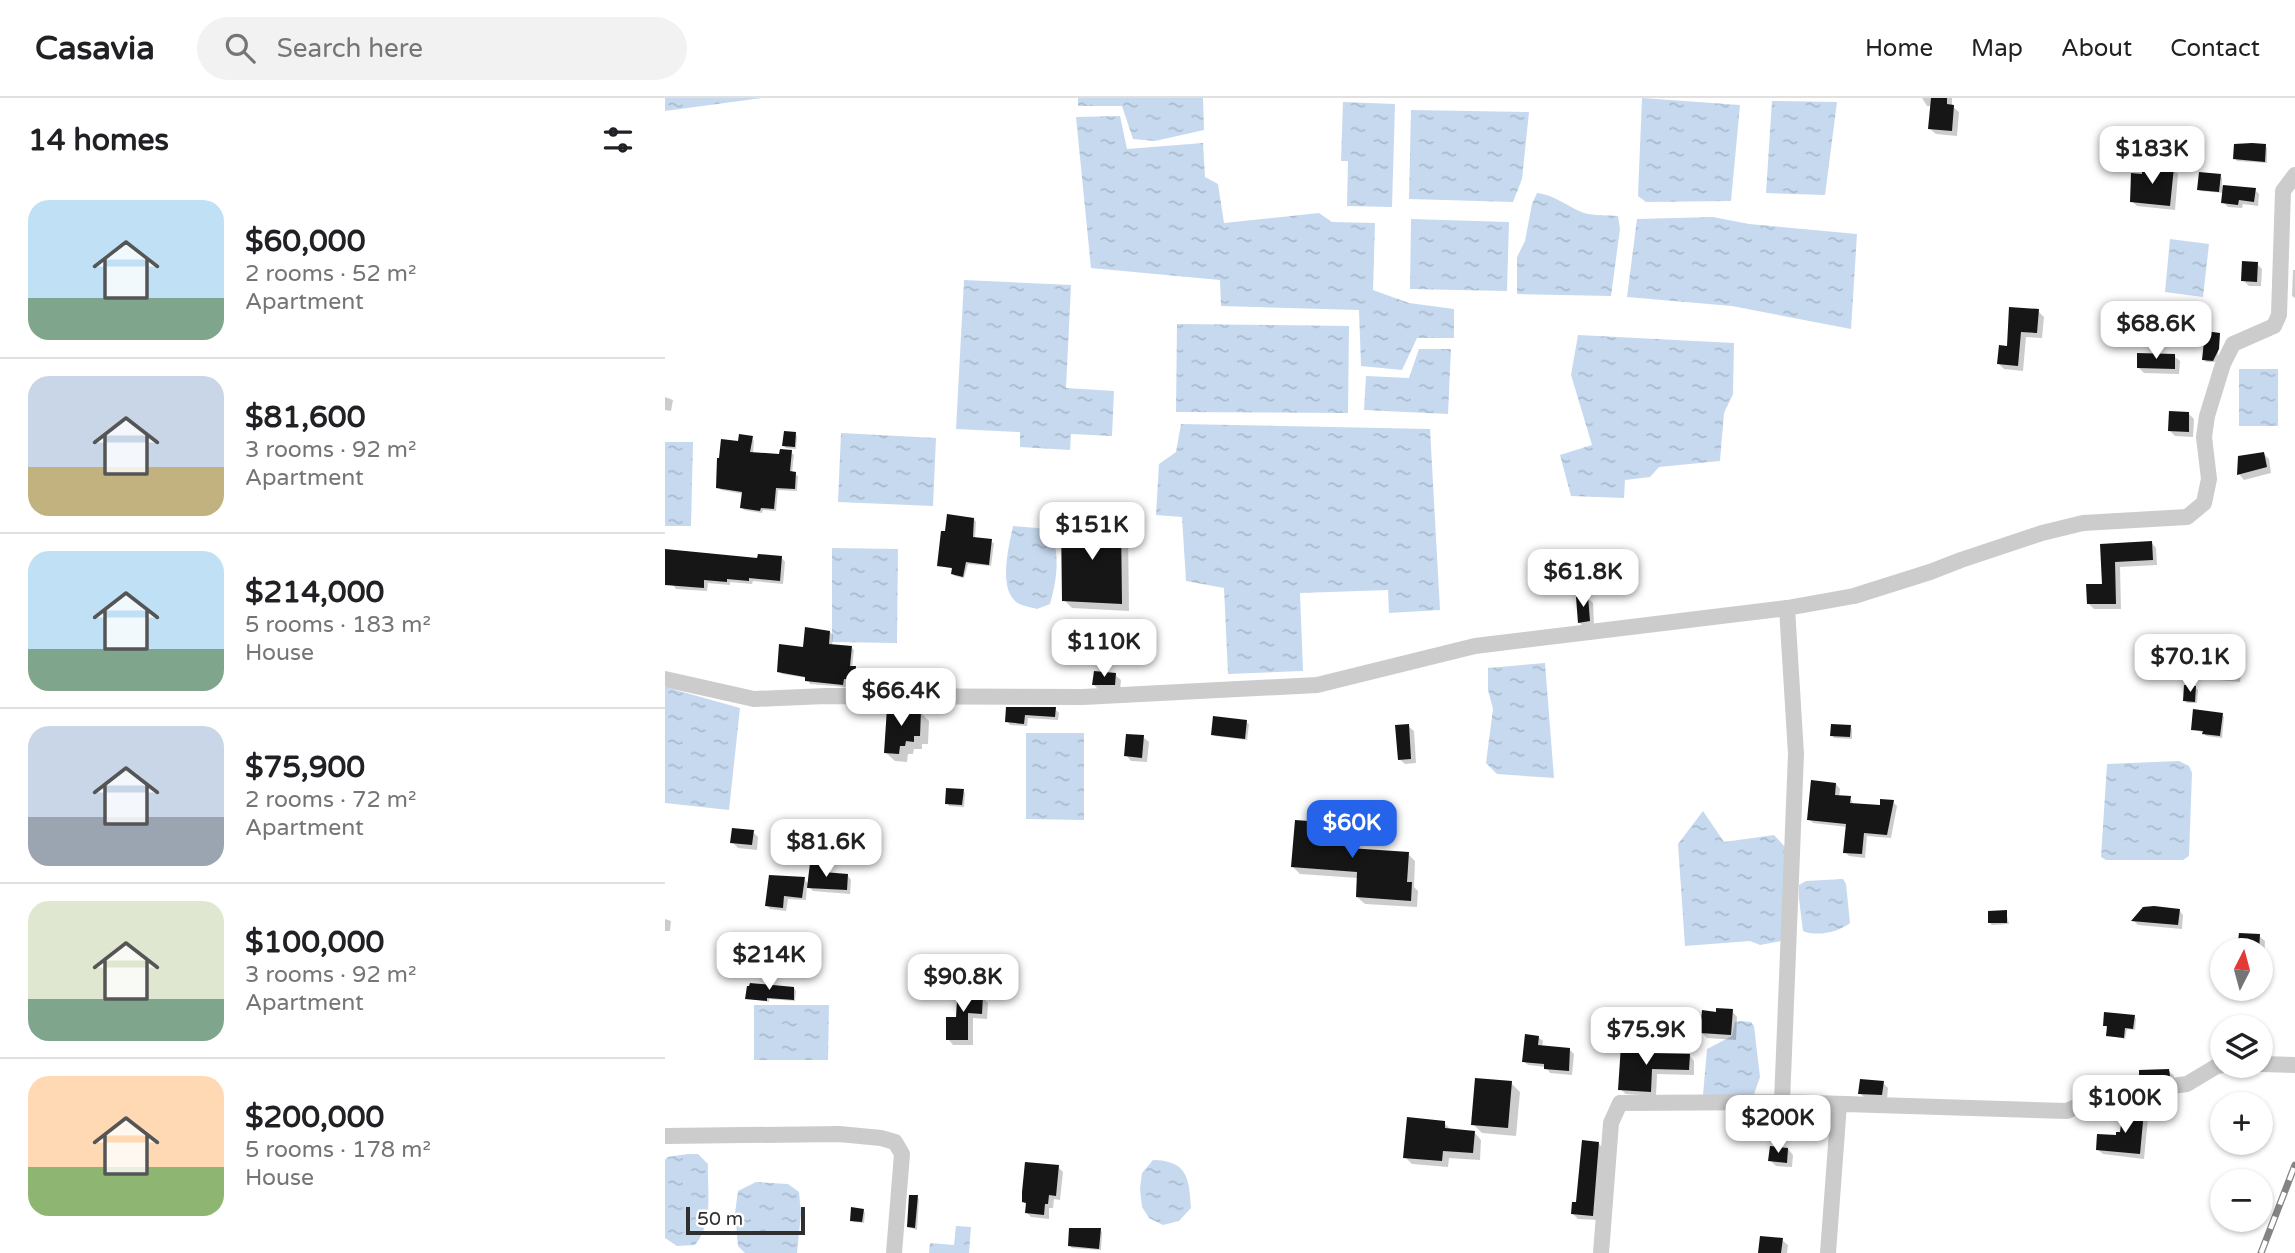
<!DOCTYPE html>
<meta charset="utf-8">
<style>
body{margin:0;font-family:"Varela Round",sans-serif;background:#f2f2f2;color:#202124;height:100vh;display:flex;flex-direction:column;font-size:26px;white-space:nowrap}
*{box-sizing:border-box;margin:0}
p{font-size:23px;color:#757577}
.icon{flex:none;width:38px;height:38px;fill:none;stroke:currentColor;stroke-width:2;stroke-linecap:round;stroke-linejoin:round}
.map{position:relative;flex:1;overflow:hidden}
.details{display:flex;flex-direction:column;background:#fff;width:665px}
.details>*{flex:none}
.needle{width:46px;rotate:6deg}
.buttons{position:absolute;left:1545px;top:840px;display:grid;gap:14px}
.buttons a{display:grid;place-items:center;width:63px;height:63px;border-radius:50%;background:#fff;box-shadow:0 2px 5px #0004;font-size:35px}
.scale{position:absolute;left:21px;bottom:18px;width:119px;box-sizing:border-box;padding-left:7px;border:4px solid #2f2f2f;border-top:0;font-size:19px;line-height:24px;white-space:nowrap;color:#2f2f2f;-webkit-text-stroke:5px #fff;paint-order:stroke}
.price{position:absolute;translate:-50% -60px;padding:0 16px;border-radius:14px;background:#fff;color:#222;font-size:23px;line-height:46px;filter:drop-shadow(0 2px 4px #0008)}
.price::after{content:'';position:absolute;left:50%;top:42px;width:21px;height:16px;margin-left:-10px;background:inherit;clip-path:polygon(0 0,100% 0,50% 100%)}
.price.selected{background:#2563eb;color:#fff}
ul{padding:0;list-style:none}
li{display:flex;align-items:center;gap:21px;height:175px;padding:0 28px}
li+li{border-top:2px solid #e0e0e0}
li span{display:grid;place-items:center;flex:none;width:196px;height:140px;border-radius:21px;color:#555}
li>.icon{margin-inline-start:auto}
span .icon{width:84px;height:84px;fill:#fffc;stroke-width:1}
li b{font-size:30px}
h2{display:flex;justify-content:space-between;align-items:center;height:84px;padding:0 28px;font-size:30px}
header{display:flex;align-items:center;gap:42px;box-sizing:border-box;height:98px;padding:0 35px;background:#fff;border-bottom:2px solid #e0e0e0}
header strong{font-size:33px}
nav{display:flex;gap:38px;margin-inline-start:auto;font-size:24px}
.search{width:490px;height:63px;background:#f2f2f2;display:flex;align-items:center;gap:18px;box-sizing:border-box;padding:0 24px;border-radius:38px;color:#757577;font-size:26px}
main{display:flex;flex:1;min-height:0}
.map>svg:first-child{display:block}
</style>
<header>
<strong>Casavia</strong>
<div class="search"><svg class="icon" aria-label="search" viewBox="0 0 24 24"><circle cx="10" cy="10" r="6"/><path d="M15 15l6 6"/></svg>Search here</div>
<nav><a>Home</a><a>Map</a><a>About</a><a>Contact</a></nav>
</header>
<main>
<section class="details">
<h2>14 homes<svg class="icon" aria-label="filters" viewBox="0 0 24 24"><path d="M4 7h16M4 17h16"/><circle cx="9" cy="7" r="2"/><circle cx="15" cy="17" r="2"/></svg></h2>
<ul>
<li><span style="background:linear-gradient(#bfe0f5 70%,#7fa58c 0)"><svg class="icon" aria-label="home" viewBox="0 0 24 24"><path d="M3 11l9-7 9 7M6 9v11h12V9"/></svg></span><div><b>$60,000</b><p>2 rooms · 52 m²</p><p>Apartment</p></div></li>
<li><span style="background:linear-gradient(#c9d6e8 65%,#c2b280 0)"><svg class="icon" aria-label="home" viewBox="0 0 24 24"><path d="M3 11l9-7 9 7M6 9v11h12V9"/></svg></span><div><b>$81,600</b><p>3 rooms · 92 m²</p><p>Apartment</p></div></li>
<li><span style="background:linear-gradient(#bfe0f5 70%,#7fa58c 0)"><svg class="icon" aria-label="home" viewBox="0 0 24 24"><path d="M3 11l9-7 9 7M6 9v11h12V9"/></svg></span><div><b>$214,000</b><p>5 rooms · 183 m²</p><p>House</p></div></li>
<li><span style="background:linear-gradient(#c9d6e8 65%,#9aa5b1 0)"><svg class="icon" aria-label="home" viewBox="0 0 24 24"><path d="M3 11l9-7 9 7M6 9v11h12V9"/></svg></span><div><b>$75,900</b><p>2 rooms · 72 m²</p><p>Apartment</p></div></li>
<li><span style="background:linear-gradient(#dfe7d0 70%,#7fa58c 0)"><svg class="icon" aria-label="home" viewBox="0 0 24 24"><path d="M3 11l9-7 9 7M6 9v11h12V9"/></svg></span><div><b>$100,000</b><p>3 rooms · 92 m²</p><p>Apartment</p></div></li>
<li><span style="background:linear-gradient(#ffd9b3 65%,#8fb573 0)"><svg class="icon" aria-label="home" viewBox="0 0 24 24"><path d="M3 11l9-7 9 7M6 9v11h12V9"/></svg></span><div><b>$200,000</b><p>5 rooms · 178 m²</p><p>House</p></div></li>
</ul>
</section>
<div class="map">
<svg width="1630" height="1155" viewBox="0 0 1630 1155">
<defs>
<pattern id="water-ripples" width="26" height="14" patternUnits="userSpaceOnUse" patternTransform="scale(1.75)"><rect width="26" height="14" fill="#c6d9ef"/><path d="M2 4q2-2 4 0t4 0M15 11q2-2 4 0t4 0" fill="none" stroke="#aabbcd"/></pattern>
</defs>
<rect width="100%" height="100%" fill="#fff"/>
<path fill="url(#water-ripples)" d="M0,0H97L0,13Z
M413,0H538L539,32L490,43L468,41L457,8H413Z
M977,0L1075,7L1066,103L981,104L973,98Z
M1107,3L1172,4L1160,97L1101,95Z
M678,4L730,6L727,109L682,108L683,63H676Z
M746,12L864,14L857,81L848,104L744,101Z
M455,18L462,51L538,45L540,79L553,86L559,125L654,115L667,124L710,125L708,192L744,205L789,211V240H752L737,272L696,268L694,212L556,208L555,182L426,170L411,19Z
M872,95C888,96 903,109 919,115C930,118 942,117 953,118L955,131L946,198L852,196V159L860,143L867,106Z
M1048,119L1084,126L1192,136L1186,231L1067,208L962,199L972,121Z
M746,121L844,124L842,193L745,191Z
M1505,141L1544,146L1538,199L1500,194Z
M299,182L406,187L401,290L449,293L447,338L406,336L405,352L355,349V334L291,331Z
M512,226L684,228L683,315L511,314Z
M913,237L1069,245L1068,296L1059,315L1055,363L994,369L985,379L960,382L959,400L906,398L895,357L927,347L906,277Z
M754,251H786L783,316L699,312L701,278L744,280Z
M1574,271H1613V328H1574Z
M516,326L765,331L775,512L724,515L723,492L635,495L638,573L563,576L559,490L521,483L517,419L491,417L494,366L511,354Z
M176,335L271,340L268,408L173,404Z
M0,344H28L26,428H0Z
M348,428L384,431C396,453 392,482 385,506L372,511C366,509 356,508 351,504C333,489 344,448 348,428Z
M167,450L233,451L232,545L167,544Z
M880,565L889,680L832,676L821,665L828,611L823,592V570Z
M0,589L75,610L64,712L0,705Z
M361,635H419V722L361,721Z
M1514,663L1524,668L1527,675L1524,758L1518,762H1441L1436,759L1442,666Z
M1038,713L1059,744L1109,737L1121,750L1116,843L1095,847L1085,843L1020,848L1013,746Z
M1178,781L1181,786L1185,825C1174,834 1152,839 1138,833L1134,801V787L1141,783Z
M89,907H164L163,962H89Z
M1075,923L1086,924L1089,928L1095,979L1088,999L1038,997L1042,951L1067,938L1070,924Z
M23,1056H33L43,1066C42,1093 49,1124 30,1147L12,1148L0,1140V1062L2,1059Z
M488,1062C523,1063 524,1080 526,1110L514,1123L498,1127L484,1120L477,1109L475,1091L477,1075Z
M91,1084L123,1086L134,1094L136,1116L132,1155H80L73,1148L70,1115L73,1093Z
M291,1128L306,1129L304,1155H264L265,1145L289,1147Z"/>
<path fill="#0003" d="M1257,0H1287V8L1294,14L1292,38L1271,36L1265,31L1267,8H1262Z
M1600,47L1602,50V65L1572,63L1570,60Z
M1508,71L1513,76L1510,112L1472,108L1467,103L1478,78Z
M1555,78L1557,80V88L1590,92L1594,96L1593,108L1578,106L1577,110L1563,109L1558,104L1559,95L1536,93L1534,91Z
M1592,166L1597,171L1596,188H1584L1578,182Z
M1628,172H1630V200L1627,198Z
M1373,213L1379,219L1377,240L1361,239L1358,273L1339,271L1334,266L1343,249Z
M1553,236V259L1550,264H1541L1539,261Z
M1509,258L1515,263L1514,276L1479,275L1474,270Z
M0,299L8,302L6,313L0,312Z
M1524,316L1529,321L1528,339L1510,338L1505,333Z
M130,336L132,338L131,351L121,350L119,348Z
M87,340L89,343L88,356L116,358L126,354L129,357L127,375L133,378L132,393L113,392L111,413L98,412L97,415L79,412L77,409L79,396L56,392L53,389L75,345Z
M1599,356L1604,361L1606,375L1579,382L1574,376Z
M309,421L311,424L310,440L329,445L326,468L303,466L299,480L290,478L288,476L289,471L274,467Z
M455,427L463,434L464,513L407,510L399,502Z
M1486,444L1491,450L1492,467L1455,469L1456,511H1429L1424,506L1439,488L1436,448Z
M117,460L120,464L118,486L88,483L87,486L65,484V487L43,485L42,493L11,491L8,487L94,462Z
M923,500L928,505L929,528L920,530L914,524Z
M165,534L168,537L167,548L186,549L189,552L187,570L193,573V584L181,583V589L145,586L142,580L117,576L114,573L139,551Z
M418,538L424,543L423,564L398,563L392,557Z
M1571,560L1577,565L1575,584L1543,581L1538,576Z
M450,577L456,582L455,592H434L429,587Z
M1531,590L1533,592L1532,605H1522L1520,602Z
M343,611H390L394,615L393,622L363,620L362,628L345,627L342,623Z
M255,614L264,623L263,646H257V651H249L248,656H243L242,664L230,663L221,655Z
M1557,617L1559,619L1557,640L1541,638L1539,635L1528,631Z
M581,624L584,626L582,642L550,638L548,636Z
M743,628L749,633L751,665L740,666L734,661Z
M1185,629L1187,631V641L1169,640L1167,637Z
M478,639L484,644L482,664L466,663L461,657Z
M1171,686L1175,691L1174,699L1185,700L1189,707L1216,709L1228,704L1232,708L1226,740L1202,738L1200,760L1184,758L1180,754L1182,729L1148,725L1144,721Z
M298,693L300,695L299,709L284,708L282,705Z
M685,728L692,735L691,753L743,756L750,763L749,789L753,793L752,809L700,806L692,799L693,780L635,776L628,769Z
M88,734L93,739L92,752L73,750L67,744Z
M158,769L161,776L183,778L186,782L185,796L148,793L142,787L141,802L123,801L121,813L105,811L102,807L139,781L144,787Z
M1514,812L1518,817L1517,831L1473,827L1469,823Z
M1341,814L1344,826L1327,827L1325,825Z
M0,821L6,823L5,833H0Z
M1575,836L1594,838L1600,843L1599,863H1596V852H1574Z
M303,887L308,893V899H317L323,905L322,921L308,920V947H288L283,941L293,921Z
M129,890L131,893L130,903L104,901V904L82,900Z
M1067,913L1072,919L1071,942L1042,940L1037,935L1038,914Z
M1469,918L1471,921L1470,932L1462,931L1460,941L1442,937L1443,930L1439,927Z
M873,939L878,943L877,949L905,952L909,956L907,977L885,975L881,969L863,967L859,963Z
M985,950L990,956L1024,957L1029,963V977L992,976L991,998L961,996L955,991Z
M1504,973L1509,978V983L1481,987L1476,981Z
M846,985L855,994L851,1038L817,1035L808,1026Z
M1218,985L1223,990L1222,1001H1201L1195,995Z
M1478,1015L1483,1020L1479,1061L1438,1056L1432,1051L1453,1039Z
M779,1025L787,1033L809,1034L816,1042L815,1062L784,1060L783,1069L747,1066L740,1059Z
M933,1045L939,1051L933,1122L913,1121L907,1115Z
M1123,1051L1128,1057L1127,1069L1111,1068L1105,1062Z
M393,1069L398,1074L395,1102L389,1101L388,1110H384V1121L366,1119L362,1115L363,1108L359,1104Z
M252,1099L254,1101L252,1132L243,1129Z
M198,1112L200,1115L199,1125L189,1124L187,1122Z
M435,1132L437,1134L436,1152L407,1150L405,1148Z
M1117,1142L1123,1147L1122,1155H1095Z"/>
<path fill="#161616" d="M1266,0H1282V6L1289,7L1287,33L1263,31Z
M1587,45L1601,46L1600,64L1568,61L1569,46Z
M1477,67L1509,69L1505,108L1465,104L1466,75L1477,76Z
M1534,74L1556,76L1554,94L1532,92Z
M1558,87L1591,90L1589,104L1574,102L1573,107L1556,105Z
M1577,163L1593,164L1592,184L1576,183Z
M1344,209L1374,211L1372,235L1356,234L1353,268L1332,266L1334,247L1342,248Z
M1540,233L1555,235L1554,251L1548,263L1537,262Z
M1472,255L1510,256V271L1472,270Z
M1504,313L1524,314V334L1503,333Z
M119,333L131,334L130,349L117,348Z
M74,336L88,338L85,354L114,356L115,351L127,352L125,373L131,374L130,391L111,390L109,411L96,410L95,413L75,410L77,394L51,390L52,360H54L56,341L73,343Z
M1599,354L1602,369L1572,377L1573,358Z
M282,416L309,420L308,439L327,441L324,467L301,464L298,479L286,476L287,470L272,468L276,433H280Z
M396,423L456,425L457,506L397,503Z
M1487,443L1488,462L1450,464L1451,506H1422L1421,486H1437L1435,446Z
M0,451L92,460L93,456L117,458L115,483L84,480V483L62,481V484L39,482V490L0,487Z
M923,498L925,523L913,525L911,499Z
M140,529L165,533L164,546L187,548L185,568H191L190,582L179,581L178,587L140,583V579L112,574L114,546L138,549Z
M391,535L419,536L418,559L390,558Z
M1538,555L1572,558L1570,580L1536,576Z
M429,573L451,575L450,587H427Z
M1519,587L1531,588L1530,604L1518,603Z
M341,609H391L390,619L360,617L359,626L340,624Z
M222,610L256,612L255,638H249V644L241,643L240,648H235L234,656L219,655Z
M1528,611L1558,615L1555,638L1537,636L1538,633L1526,632Z
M548,618L582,622L580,641L546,637Z
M744,626L746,661L733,662L730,627Z
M1166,626L1186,627L1185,639L1165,638Z
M461,636L479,637L477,660L459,658Z
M1146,682L1171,685L1170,697L1186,698L1185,705L1215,707V701L1229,702L1222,737L1199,735L1197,756L1178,755L1181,726L1142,722Z
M281,690L299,691L297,707L280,706Z
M630,722L685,726L684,750L744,754L742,784H747L746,803L691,799L692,774L626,769Z
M67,730L89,732L87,747L65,745Z
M145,765L159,767L158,774L183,776L182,792L142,790Z
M104,777L140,779L137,800L119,798L118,810L100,808Z
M1489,808L1515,811L1513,827L1466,823L1478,809Z
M1342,812V825H1323V813Z
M1574,835L1595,836L1594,852H1572Z
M85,885L129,889V902L102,900V903L80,901L82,888H84Z
M293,885L303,886V897L318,898L317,916L303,915V942H281V919H291Z
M1051,910L1068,911L1066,937L1035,935L1037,912L1051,914Z
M1439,914L1470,917L1468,931L1460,930L1459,940L1441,938L1442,928H1438Z
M860,936L874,938L873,947L905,950L904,973L879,971V966L857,964Z
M956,947L985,949V955L1025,956L1024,972L987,971L986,994L953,992Z
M1504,971L1505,978L1474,982V972Z
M810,980L847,983L843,1030L806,1027Z
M1195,981L1219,983L1217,997L1193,996Z
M1458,1011L1479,1013L1475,1056L1431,1052L1432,1036L1451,1037V1034H1455Z
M742,1019L780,1023V1030L810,1033L808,1055L778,1053L777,1063L738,1060Z
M917,1042L934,1044L928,1118L906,1116L907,1104H911Z
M1105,1048L1123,1050L1122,1065L1103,1063Z
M360,1064L394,1067L391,1098L384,1097L383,1106H380L379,1117L360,1115L361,1105L357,1104V1094Z
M244,1097H253L250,1130L242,1129Z
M186,1109L199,1111L197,1124L185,1123Z
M404,1130H436L434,1151L403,1148Z
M1095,1138L1118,1140L1116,1155H1093Z"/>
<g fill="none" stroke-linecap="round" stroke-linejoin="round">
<path stroke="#ccc" stroke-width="16" d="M0,581L89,601L161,598L418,599L652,587L810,548L1122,510L1189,498L1265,474L1296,462L1377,435L1418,425L1522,419L1539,405L1544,381L1539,339L1542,318L1558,266L1568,246L1609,228L1614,217L1618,93L1630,77
M1596,966L1630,967
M1117,1004L1402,1013L1434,998L1522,986L1552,968L1558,967
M0,1038L174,1036L216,1040L230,1044L237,1056L229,1155
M936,1155L946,1025L955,1005L1117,1004L1131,656L1122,510
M1163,1155L1174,1006"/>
<defs>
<path id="rail" d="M1596,1155L1630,1067"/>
</defs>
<use href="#rail" stroke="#848484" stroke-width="7"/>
<use href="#rail" stroke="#fff" stroke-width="4.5" stroke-dasharray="13" stroke-linecap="butt"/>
</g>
</svg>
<div class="buttons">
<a><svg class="needle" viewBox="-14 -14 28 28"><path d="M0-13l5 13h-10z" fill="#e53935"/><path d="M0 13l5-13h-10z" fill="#757577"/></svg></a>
<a><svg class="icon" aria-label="layers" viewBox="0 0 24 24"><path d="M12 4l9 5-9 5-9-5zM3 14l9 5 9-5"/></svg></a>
<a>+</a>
<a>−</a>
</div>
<div class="scale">50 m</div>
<b class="price" style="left:1487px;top:88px">$183K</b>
<b class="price" style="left:1491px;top:263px">$68.6K</b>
<b class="price" style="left:427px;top:464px">$151K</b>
<b class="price" style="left:918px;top:511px">$61.8K</b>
<b class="price" style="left:439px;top:581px">$110K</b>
<b class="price" style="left:1525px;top:596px">$70.1K</b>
<b class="price" style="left:236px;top:630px">$66.4K</b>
<b class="price selected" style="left:687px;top:762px">$60K</b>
<b class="price" style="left:161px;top:781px">$81.6K</b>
<b class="price" style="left:104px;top:894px">$214K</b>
<b class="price" style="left:298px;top:916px">$90.8K</b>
<b class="price" style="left:981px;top:969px">$75.9K</b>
<b class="price" style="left:1460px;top:1037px">$100K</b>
<b class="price" style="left:1113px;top:1057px">$200K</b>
</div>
</main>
